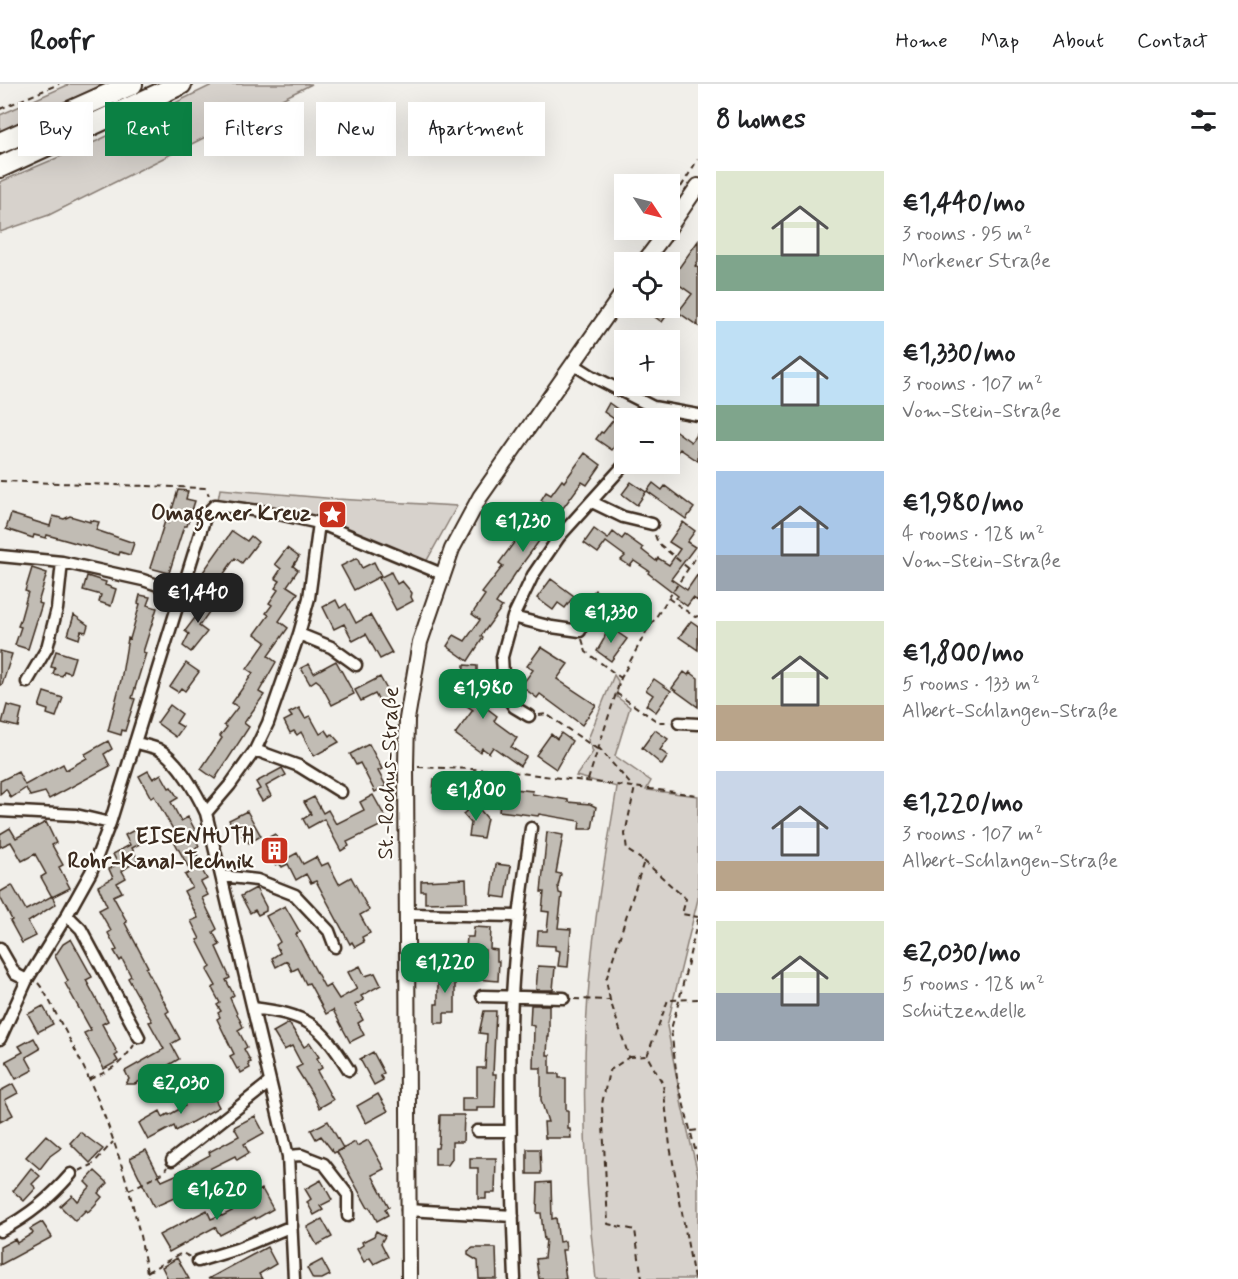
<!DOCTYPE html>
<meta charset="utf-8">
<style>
body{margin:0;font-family:Mynerve,sans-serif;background:#f2f2f2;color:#202124;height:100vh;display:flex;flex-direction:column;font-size:22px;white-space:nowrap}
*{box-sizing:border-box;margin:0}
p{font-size:20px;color:#757577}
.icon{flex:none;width:33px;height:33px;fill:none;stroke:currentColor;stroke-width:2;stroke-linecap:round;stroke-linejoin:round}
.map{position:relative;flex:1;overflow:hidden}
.sheet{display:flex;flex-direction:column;background:#fff;width:540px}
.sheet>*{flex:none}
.hud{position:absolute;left:18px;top:18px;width:570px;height:54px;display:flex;gap:12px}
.needle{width:39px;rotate:125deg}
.buttons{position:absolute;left:614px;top:90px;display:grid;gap:12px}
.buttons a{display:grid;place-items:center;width:66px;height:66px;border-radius:0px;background:#fff;box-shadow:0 6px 24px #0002;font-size:30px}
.price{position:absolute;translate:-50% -51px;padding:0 14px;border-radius:12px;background:#0b8043;color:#fff;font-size:20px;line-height:39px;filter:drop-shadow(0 2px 3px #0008)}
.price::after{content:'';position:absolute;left:50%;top:36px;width:18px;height:14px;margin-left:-9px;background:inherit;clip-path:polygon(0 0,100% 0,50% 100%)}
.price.active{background:#222;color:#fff}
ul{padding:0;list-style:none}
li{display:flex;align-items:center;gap:18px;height:150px;padding:0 18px}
li span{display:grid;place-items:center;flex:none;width:168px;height:120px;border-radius:0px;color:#555}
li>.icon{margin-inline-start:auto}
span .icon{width:72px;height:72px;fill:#fffc;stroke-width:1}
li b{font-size:26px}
h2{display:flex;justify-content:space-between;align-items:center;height:72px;padding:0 18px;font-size:26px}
.tag{padding:0 21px;border-radius:0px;background:#fff;box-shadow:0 6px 24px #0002;font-size:21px;line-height:54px}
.tag.active{background:#0b8043;color:#fff}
header{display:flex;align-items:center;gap:36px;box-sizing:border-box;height:84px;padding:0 30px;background:#fff;border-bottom:2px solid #e0e0e0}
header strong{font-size:28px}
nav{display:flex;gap:33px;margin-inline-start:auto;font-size:21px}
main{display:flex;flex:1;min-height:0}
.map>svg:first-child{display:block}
</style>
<header>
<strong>Roofr</strong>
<nav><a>Home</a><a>Map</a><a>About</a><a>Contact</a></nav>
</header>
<main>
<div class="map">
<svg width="698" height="1195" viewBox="0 0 698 1195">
<rect width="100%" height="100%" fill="#f1efea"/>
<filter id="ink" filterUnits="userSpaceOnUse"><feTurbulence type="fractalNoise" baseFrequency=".0167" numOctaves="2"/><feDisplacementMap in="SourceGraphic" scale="12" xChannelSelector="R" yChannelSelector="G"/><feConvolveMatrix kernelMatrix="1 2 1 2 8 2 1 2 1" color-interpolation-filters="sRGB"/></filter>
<g filter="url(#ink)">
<path fill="#d7d2cc" stroke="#897e75" stroke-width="1.5" d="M70,0H104L0,48V31Z
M214,0H312L49,131L0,148V98L97,57Z
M220,405L337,415L457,422L426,478L333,438L218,416Z
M614,591L618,597L617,613L630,623L615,672L651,697L646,706L698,712V815L667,942L682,1022L698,1090V1195H596C582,1079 580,959 595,843C600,796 610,750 617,703L576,692L593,668L588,655Z"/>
<path fill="#c1bcb4" stroke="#3b2a1e" stroke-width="1.5" d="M698,157V177L695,182L698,184V242L678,228L692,210L671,195Z
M642,224H672L662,238Z
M609,319L624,330V349L612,366L596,355L601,348L603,349L614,335L604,328Z
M673,345L691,358L698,348V377L680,365L677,370L669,364V351Z
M585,369L601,381L587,401L582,398L515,490L496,519L502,523L481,552L483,554L468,577L447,562L454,551L465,557L480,536L472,530L485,511L482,509L503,482L499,479L544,418L541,416L546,408L551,411L562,396L564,398Z
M631,398L646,408L637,421L622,410Z
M653,399L662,406L665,402L694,424L686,435L647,407Z
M178,406L188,407L186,415L195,417L187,442H184L169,489L150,484L165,437L168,439Z
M11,430L50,442L53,432L64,435L70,432L90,438V436L99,438L96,446L134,459L130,471L120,468L119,471L47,451L46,454L34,451L33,454L6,445Z
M683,438L695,447L687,458L695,463L671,495L687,506L698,490V517L693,514L687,522L676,514L678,512L648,489L649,487L634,477L630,482L621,476L625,472L606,458L598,469L584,459L594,445L608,455L613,448L622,455L625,451L643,464L642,466L656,477L658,474L669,481L680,465L669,458Z
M232,447L247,457L251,452L258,458L242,479L235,474L223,491L229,495L223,502L203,488Z
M287,464L299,473L293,482L298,486L287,502L298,509L279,537L288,544L268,572L276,578L259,608L264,611L244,639L249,643L215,695L201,685L222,654L220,652L227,643L224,641L238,623L232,619L253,589L247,585L266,558L255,550L269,531L266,529L272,521L269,519L278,506L275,504L280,497L275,494L281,485L275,480Z
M357,474L362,484L374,478L381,492L354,506L341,482Z
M32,484L47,489L38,519L42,520L28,565L15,561L21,543L18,542L20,537L28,508L25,507Z
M391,488L397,500L402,497L412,509L411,513L413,517L396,526L379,494Z
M87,492L106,498L105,501L116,505L111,522L99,518L101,511L83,506Z
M551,495L574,512L565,524L558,519L553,526L537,514Z
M595,506L625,528L614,543L584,521Z
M140,511L150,513L147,521L157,524L143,568L146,569L132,614L135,615L125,647L122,646L121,651L108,647L121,596L128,554L130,555L140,520L138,519Z
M201,512L214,521L199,542L207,548L191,568L183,562L189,550L185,547L198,530L191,525Z
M336,516L340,524L346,520L356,539L370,531L392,569L380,575L366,550L353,557L344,540L334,545L323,523Z
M74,531L88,541L86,548L81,547L79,555L68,551Z
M691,537L698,542V566L679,553Z
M608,542L627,555L611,577L597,567L604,555Z
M541,563L568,580L557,595L596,621L582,641L540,610L537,614L521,602L533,586L527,582Z
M0,567L12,570L2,601H0Z
M56,567L75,573L70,589L64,587L62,592L53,590L55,584L51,583Z
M336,577L354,610L332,621L320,599L316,596L310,600L301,584L309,580L314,589Z
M186,579L199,588L185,607L181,604L178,608L170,603Z
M464,581L477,582V587L488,596L477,612L480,619L497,632L494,637L517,654L511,663L526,673L520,682L493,663L489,669L482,664L480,668L455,650L473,626L464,620L472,616L450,601L456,593L463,598Z
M684,588L688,591L690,588L698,594V623L672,604Z
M380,593L391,613L380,619L375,610L361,617L355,606Z
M654,595L671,607L656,628L646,621L653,611L646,606Z
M44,608L63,614L56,633L47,630L48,626L39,623Z
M7,621L22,625L18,643L2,639Z
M170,621L182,630L176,639L183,643L176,653L157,639Z
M299,624L305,634L310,632L320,650L326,646L330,652L332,650L339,658L314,672L301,648L297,651L294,647L290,649L284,637L292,633L289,629Z
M655,646L668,655L660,666L668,672L662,681L642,664Z
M561,649L572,657L556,685L536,671L551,650L557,655Z
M108,657L112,665L104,670L110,682L49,715L45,708L30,712L26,704L11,714L6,705L0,710V697L18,688L25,701L63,680L66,686L87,674L85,670Z
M369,660L382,685L378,687L386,702L375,708L360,679L356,681L350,670Z
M282,684L286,691L266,702L271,712L262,717L256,707L260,705L256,698Z
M148,687L153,695L161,690L169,704L171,703L178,714L171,718L181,737L188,733L195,746L192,748L199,762L194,765L201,777L198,779L207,795L201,798L208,811L202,814L217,845L213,848L220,861L216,863L230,894L226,896L234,911L230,914L243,943L238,946L247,963L244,965L251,978L248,979L250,984L241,989L239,984L237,985L230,972L234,970L217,935L220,933L218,929L221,927L217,921L220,919L212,904L216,902L207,886L211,883L197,856L200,855L191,837L198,834L184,807L192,803L185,791L191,788L174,757L178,754L154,712L151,714L139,692Z
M434,695L453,696L451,711L433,709Z
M502,704L533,707L532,710L568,716V718L590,720L596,723L592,745H579L580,737L539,730L538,732L499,727Z
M373,711L388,738L347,758L349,762L341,767L324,735L308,744L303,735L311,730L304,718L314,713L323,729L328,726L336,740L364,726L360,718Z
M475,720L487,734L483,754L469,752L471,739L463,730Z
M247,727L261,752L249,759L245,751L241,752L236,742L233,743L229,736Z
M46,738L56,759L52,761L63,781L59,783L70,804L52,813L41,793L46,790L35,770L22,777L11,758L0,763V750L10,744L16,754Z
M140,743L147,756L132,764L138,776L122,787L126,794L117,799L122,808L113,812L127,838L125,839L148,883L146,884L169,927L166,929L180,955L171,960L179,975L157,988L159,990L148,996L147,993L135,1000H126L129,995L125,987L164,965L149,938L152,937L128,894L131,892L122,875L120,877L114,867L117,866L108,849L111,847L99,826L107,822L98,802L113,794L109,785L118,780L113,770L130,761L125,751Z
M547,748L563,751L556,789L561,790L558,802L559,809L562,810L558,844L571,845L568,883L558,882L560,867L555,866V862L537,861L538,847H547L549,828L542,827L544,808H541Z
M275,750L288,774L297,769L303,780L316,773L321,782L328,779L339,800L351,793L369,826L360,831L370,849L362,853L364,858L355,863L352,858L350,860L316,797L311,799L306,790L296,796L288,780L282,783L279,779L275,781L262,757Z
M496,780L511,782L506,814L492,812Z
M466,795L467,818L425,819V807H421V797Z
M12,801L26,826L52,812L56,820L28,838L36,852L22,859L10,837L12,836L0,813V808Z
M256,804L266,823V827L258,831L255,826L250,829L241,812Z
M285,822L300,848L296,850L325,904L330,901L339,915L357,905L348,888L360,882L365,892L375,889L381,901L361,912L364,916L355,921L363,936L358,939L364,951L350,958L333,926L326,930L309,899L306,900L298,884L292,887L287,877L276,883L272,874L280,869L276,861L280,858L266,832Z
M474,843L491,844L490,865L497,866V877H499L498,897L476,895V887H484L485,866L466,864L467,853H473Z
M71,855L92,893L86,896L108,937L102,940L118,970L115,972L118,977L104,985L84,949L91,946L65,899L68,897L55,872L63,860Z
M538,882L555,883L553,906H536Z
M435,885H455V929H444V939H435V920H438V894H435Z
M531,921H549V953H548L547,971H550V990H559V994H566V1026H568V1045H570L571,1054H545L544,1038H548L541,1016V984H533L534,942L530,941Z
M43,922L53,940L38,948L28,930Z
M484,927H496L493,990H496L495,1024H477V1027H462V1014H477V984H485L487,950L479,949Z
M289,939L304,963L310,959L319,973L317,974L322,984L317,987L333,1016L319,1024L313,1011L296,984L302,981L292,962L284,966L273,948Z
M34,954L40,965L26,973L33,986L16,995L6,977L23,968L19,962Z
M373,968L384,989L380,991L383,996L374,1001L360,975Z
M13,1000L18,1009L5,1016L13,1031L0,1038V1007Z
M209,1004L219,1023L176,1047L174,1042L148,1056L139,1039L160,1027L163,1033L168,1030L169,1031L185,1022L182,1018Z
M378,1010L388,1027L366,1039L357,1022Z
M440,1031H464L463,1058H452V1075L448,1081H435V1064H438L439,1057Z
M255,1032L264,1049L244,1060L249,1069L237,1076L235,1072L209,1085L210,1087L178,1105L181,1111L154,1123L130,1074L146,1066L162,1097L178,1090L177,1089L210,1071L209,1068L239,1052L234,1043Z
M328,1037L343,1064L334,1069L321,1052L316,1055L311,1046Z
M80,1048L103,1065L90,1079L70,1059Z
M46,1051L61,1064L50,1072L40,1085L26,1073Z
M368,1056L384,1085L372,1091L389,1123L385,1125L388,1131L377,1137L370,1123L368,1124L337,1068L355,1058L357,1062Z
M527,1065H540L541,1090H527Z
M470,1074H496L495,1109H486V1115H478V1084H470Z
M31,1084L40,1092L32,1100L36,1104L24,1117L13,1107Z
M95,1087L108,1099L98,1109L102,1113L94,1122L88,1128L86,1126L75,1137L60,1122L72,1111L77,1117L90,1103L85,1098Z
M321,1096L332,1116L320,1122L323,1126L314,1131L307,1118L311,1115L305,1105Z
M551,1098L552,1135L556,1134L559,1158L565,1157L566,1166H562L566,1195H539L536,1175L544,1174L546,1156H544L541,1129H537L538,1099Z
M262,1105L273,1125L256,1135L255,1133L220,1151L215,1143L169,1168L159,1151L207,1126L211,1135L221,1131L222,1132L238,1124L237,1122L242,1120L240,1117Z
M322,1135L332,1153L317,1161L307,1143Z
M42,1138L52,1153L0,1181V1163L15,1155L17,1159L33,1149L30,1145Z
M376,1147L385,1152L381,1159L388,1173L374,1180L370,1174L364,1178L357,1165L363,1161L362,1158L374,1152Z
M267,1163L276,1180L259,1190L262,1195H208Z
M473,1164H496L497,1195H479L478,1177L468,1171V1167Z
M177,1174L189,1195H168L162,1183Z
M322,1176L330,1191L322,1195H313L307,1184Z"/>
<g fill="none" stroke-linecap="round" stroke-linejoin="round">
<defs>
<path id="minor" d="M573,280L592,292L653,323L698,331
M648,334L653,323
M592,418L623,433L652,440
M0,472L62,478L143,496L181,509
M513,533L552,543L580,547
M299,550L331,563L356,581
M27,598L47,564L57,525L62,478
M529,632L514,623L504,608L502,573L513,533L533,491L559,453L625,380
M679,639L698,640
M135,658C142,661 151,662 158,665C178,675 197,710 206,729L288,1072L294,1195
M255,666L299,682L341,708
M0,727L76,731L110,739
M206,729L230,701L255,666L268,639L299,550L309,514L319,439
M222,792L257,796L295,811L329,847L335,863
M408,830L519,832
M67,831L81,845L139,953
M0,864L15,890L27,896
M482,912L564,914
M253,924C308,931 319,939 349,986
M0,955L27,896L67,831L91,788L110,739L206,430L215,421L274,429L319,439L442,490
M477,1047H509
M288,1072L301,1071L324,1080L348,1111V1132
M172,1076L270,998
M407,1126L513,1132
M0,1147C30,1131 49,1115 71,1090
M198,1177L237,1165L292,1142
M515,1195C511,1101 508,1006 512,912C515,856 523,800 531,744"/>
<path id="tertiary" d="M669,144L698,102
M644,178L668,146
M409,1195L406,682L407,635L420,558L452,465L480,413L624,207"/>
<path id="motorway" d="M0,59L132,0
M0,83L181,0"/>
</defs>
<use href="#minor" stroke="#3b2a1e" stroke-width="15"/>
<use href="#tertiary" stroke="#3b2a1e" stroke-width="18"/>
<use href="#motorway" stroke="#3b2a1e" stroke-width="24"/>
<path stroke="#3b2a1e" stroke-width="2" stroke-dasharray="6 4.5" stroke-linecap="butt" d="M0,25L59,0
M681,103L698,75
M619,196L624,188
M0,397L205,404L209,411
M655,451L658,459L688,484
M668,514L695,533L698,532
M582,555L586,568L621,594
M616,609L658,638H670
M539,631L546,630L597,665
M598,663L633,703
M418,683L496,686L698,711
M588,696L621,594L646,548L698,470
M644,777L686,815L682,830L698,833
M698,835L679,917L671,945L677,994L698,1077
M38,899C48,911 55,929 63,943C106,1021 134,1107 148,1195
M574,915L610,916L629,973L609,987L602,1020L608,1140L635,1146L642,1195
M610,916L606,896L644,777L627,766L625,750L635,703
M647,972L668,916L698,915
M629,973L647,972L663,1000L670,1062L694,1195
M90,995C111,986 121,981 134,961
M691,1047L698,1046
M79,1087L92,1081L113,1058
M129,1106L163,1089L167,1083
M147,1188L182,1169L190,1173"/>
<use href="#minor" stroke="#fdfcf7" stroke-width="10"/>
<use href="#tertiary" stroke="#fdfcf7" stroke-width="14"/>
<use href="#motorway" stroke="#fdfcf7" stroke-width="20"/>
</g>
</g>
<defs>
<symbol id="sight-square" viewBox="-11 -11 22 22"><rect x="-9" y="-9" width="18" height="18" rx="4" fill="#c8321e" stroke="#fdfcf7"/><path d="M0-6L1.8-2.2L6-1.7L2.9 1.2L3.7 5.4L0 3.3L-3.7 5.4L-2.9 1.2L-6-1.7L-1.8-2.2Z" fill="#fff"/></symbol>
<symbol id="building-square" viewBox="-11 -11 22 22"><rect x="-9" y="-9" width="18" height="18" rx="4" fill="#c8321e" stroke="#fdfcf7"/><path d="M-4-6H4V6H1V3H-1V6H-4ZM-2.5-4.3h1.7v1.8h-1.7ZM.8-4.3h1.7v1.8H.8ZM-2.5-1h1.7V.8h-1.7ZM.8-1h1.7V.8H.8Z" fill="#fff"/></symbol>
</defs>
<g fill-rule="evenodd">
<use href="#sight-square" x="316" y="414" width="33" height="33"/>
<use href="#building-square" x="258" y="750" width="33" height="33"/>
</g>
<g text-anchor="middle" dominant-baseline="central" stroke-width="4.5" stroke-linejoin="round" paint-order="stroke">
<g font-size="22" font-weight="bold" fill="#3b2a1e" stroke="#fdfcf7" text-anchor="end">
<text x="311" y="430">Omagener Kreuz</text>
<text x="254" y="753">EISENHUTH<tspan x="254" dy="25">Rohr-Kanal-Technik</tspan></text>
</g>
<g font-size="22" fill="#3b2a1e" stroke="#fdfcf7">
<text transform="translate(389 689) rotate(-88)">St.-Rochus-Straße</text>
</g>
</g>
</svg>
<div class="buttons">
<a><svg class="needle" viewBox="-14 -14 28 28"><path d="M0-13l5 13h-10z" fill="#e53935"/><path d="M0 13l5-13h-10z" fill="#757577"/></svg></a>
<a><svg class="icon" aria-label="locate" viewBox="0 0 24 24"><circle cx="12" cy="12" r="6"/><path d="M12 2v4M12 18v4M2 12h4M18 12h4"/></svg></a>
<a>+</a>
<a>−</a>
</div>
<b class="price" style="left:523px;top:469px">€1,230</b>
<b class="price active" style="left:198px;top:540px">€1,440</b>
<b class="price" style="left:611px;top:560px">€1,330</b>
<b class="price" style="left:483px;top:636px">€1,980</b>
<b class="price" style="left:476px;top:738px">€1,800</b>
<b class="price" style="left:445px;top:910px">€1,220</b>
<b class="price" style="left:181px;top:1031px">€2,030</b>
<b class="price" style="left:217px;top:1137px">€1,620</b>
<div class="hud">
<a class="tag">Buy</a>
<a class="tag active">Rent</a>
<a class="tag">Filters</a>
<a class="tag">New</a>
<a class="tag">Apartment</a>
</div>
</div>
<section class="sheet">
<h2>8 homes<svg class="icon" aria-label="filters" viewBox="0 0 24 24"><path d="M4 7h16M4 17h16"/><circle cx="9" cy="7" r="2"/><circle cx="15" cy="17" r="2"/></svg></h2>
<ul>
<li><span style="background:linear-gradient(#dfe7d0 70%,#7fa58c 0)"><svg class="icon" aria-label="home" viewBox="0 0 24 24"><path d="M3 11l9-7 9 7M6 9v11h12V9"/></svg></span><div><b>€1,440/mo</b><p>3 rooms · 95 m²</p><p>Morkener Straße</p></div></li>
<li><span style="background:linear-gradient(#bfe0f5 70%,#7fa58c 0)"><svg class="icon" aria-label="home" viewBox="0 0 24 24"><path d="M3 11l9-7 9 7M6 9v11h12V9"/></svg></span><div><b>€1,330/mo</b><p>3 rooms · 107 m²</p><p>Vom-Stein-Straße</p></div></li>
<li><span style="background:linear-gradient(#a9c7e8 70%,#9aa5b1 0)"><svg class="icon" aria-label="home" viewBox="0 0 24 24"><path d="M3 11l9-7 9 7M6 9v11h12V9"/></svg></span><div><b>€1,980/mo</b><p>4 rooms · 128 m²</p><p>Vom-Stein-Straße</p></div></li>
<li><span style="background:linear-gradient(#dfe7d0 70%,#b9a48a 0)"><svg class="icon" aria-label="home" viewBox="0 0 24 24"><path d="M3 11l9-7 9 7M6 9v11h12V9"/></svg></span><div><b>€1,800/mo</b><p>5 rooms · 133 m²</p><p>Albert-Schlangen-Straße</p></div></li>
<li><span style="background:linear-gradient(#c9d6e8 75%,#b9a48a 0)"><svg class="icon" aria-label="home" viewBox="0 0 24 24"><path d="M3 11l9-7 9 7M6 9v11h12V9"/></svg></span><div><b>€1,220/mo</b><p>3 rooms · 107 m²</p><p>Albert-Schlangen-Straße</p></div></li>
<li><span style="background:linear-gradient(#dfe7d0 60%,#9aa5b1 0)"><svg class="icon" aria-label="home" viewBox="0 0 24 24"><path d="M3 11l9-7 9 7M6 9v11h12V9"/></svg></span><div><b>€2,030/mo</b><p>5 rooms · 128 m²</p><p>Schützendelle</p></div></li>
</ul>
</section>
</main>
